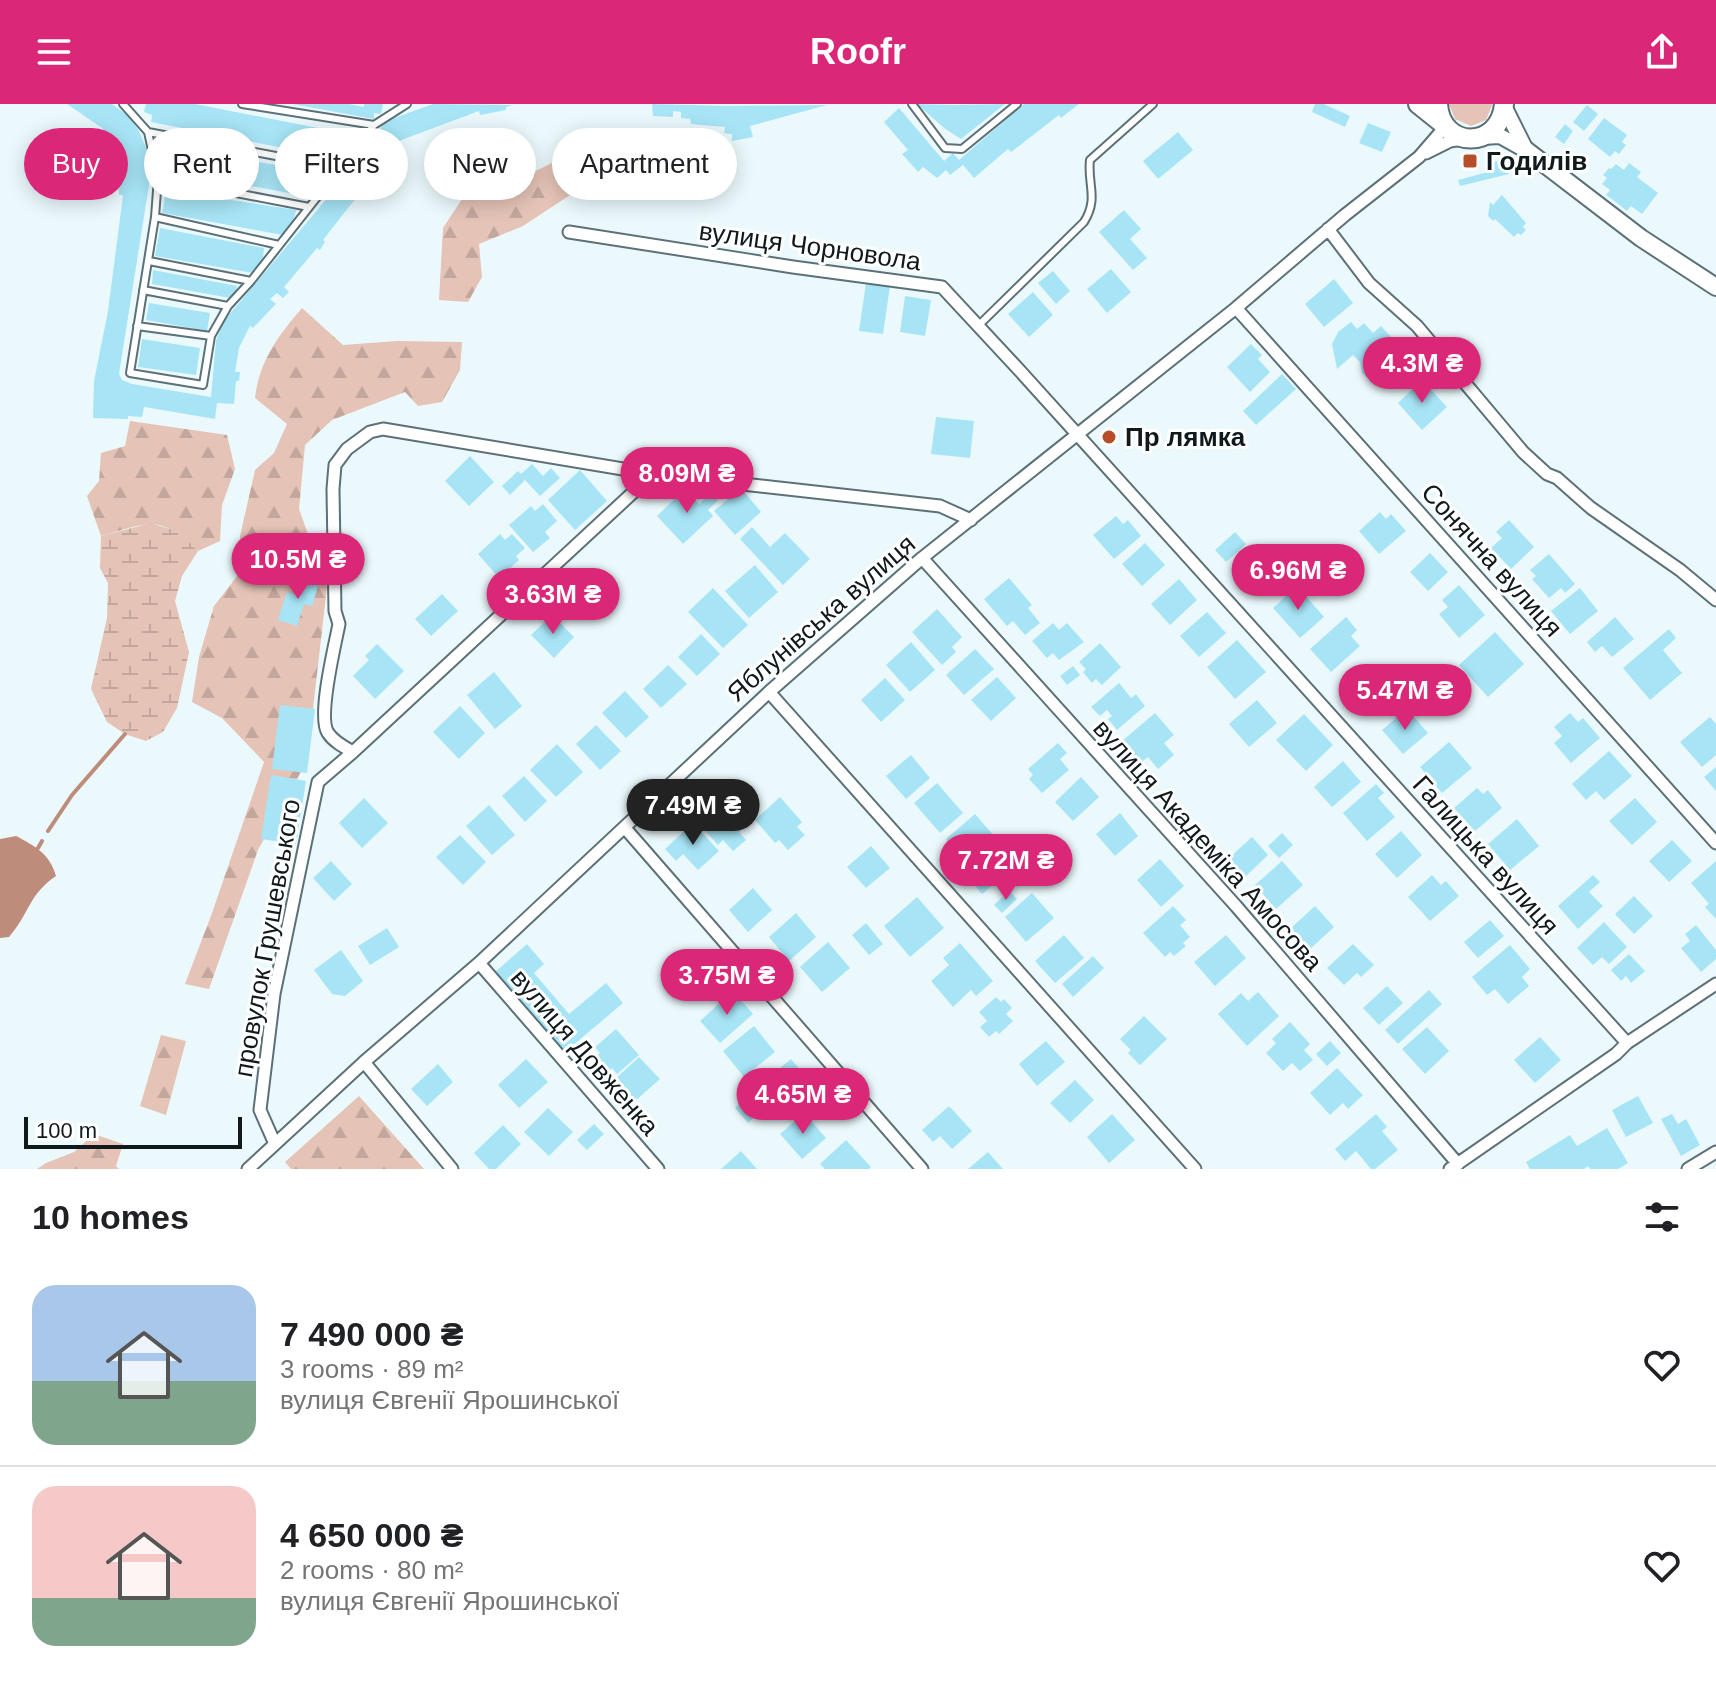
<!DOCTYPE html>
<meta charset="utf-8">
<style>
body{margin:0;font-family:Helvetica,sans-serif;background:#f6f6f6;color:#202124;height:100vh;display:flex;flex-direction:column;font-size:30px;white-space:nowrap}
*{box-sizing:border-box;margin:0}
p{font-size:26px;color:#757577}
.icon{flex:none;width:44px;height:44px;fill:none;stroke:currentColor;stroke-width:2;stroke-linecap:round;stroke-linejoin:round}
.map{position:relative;height:1065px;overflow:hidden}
.panel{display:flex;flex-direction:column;background:#fff;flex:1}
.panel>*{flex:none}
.banner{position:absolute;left:24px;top:24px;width:800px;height:72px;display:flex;gap:16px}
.scale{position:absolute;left:24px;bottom:20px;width:218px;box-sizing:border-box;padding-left:8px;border:4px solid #10191b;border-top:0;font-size:22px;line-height:28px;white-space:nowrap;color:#10191b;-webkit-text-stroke:6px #fff;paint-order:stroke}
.price{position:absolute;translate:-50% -68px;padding:0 18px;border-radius:28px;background:#db2777;color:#fff;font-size:26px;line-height:52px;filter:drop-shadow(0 2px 4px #0008)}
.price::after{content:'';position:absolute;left:50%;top:48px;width:24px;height:18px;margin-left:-12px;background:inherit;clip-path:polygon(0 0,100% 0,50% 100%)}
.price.selected{background:#222;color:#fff}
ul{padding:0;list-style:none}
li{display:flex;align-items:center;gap:24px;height:200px;padding:0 32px}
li+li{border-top:2px solid #e0e0e0}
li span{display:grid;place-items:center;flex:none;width:224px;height:160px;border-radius:24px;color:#555}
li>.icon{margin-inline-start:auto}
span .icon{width:96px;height:96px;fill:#fffc;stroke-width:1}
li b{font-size:34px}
h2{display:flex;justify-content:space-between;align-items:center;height:96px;padding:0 32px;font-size:34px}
.chip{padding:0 28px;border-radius:36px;background:#fff;box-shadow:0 4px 20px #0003;font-size:28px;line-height:72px}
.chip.selected{background:#db2777;color:#fff}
header{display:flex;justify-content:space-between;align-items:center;height:104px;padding:0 32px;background:#db2777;color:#fff;font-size:36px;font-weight:800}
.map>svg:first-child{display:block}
</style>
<header><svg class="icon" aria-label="menu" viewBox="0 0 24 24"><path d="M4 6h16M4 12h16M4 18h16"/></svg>Roofr<svg class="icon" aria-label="share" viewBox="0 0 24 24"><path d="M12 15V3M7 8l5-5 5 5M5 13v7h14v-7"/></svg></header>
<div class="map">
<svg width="1716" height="1065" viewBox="0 0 1716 1065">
<defs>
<pattern id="forest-firs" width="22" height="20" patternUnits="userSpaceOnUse" patternTransform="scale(2)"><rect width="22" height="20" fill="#e5c3b7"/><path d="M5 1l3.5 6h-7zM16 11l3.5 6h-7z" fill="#c3a79d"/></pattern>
<pattern id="wetland-marsh" width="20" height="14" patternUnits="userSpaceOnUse" patternTransform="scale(2)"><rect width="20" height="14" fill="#e5c3b7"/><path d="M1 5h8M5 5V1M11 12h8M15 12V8" fill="none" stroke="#c3a79d"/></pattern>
</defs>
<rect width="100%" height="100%" fill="#ebf9fd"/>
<path fill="#e5c3b7" d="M1449,0H1492V1L1486,16L1471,22L1455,15Z"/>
<path fill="url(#forest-firs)" d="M601,34L614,62L523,122L479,140L482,173L468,198L439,196L443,124L464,92L530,70Z
M302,204L343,241L397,237L462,238L460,266L442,298L418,302L405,288L332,316L305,341L299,405L327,483L307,657L258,746L209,885L185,880L212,809L264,658L222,614L192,598L199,553L214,502L241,467L240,432L255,366L274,349L287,320L255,294C260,255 278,232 302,204Z
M130,317L227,331L235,365L222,401L220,437L198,447C159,409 149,419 101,432L87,392L99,377L101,349L125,342Z
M161,931L186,937L166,1011L140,1002Z
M359,992L424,1065H291L285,1058Z
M94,1030L123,1040L116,1062L119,1065H37L46,1059L74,1048Z"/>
<path fill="url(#wetland-marsh)" d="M151,419L179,428L198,447L182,472L175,497L189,548L177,604L163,628L146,637L125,630L107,618L91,585L107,514L108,479L100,464L101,432Z"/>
<path fill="#be8c7b" d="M16,732C35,742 50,750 56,772C28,791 30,809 9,833L0,834V735Z"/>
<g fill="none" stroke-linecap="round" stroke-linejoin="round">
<path stroke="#be8c7b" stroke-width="4" d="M48,727L72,691L125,630
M38,744L42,737"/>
</g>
<path fill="#a7e5f6" d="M67,0H112L127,11L138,25L147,46L149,81L119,270L122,276L132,280L211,293L216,237L223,218L329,92L386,17L433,0L512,1L506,3V6L480,11L479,7L396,38L392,48L323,136L325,138L320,146L317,144L284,183L289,188L283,194L277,189L270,195L276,200L253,224L250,222L239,244L235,268H240L239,277H236L234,300L217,299L215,315L144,303L142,313L128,312V315L93,314L94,277L108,207L123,91H119V76H123L122,53L125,50L120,40L116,42L102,24Z
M146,0H195L354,31L352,44L340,55L151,18L152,11L144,8Z
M292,0H349L364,3V0H383L381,10L374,9V15Z
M652,0L726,2L827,1L750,22L753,33L732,37V30L724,29L725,23L691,20L690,15L681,14V8L673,7V13L653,12Z
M917,0L952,1L1005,0L961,35L944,24Z
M1024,0H1079L1061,14L1059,11L1011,48L1008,45L974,74L963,61L950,71L946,66L937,74L923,63L918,68L902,50L908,46L884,18L899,4L944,57L953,49L959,56Z
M1315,0H1324L1350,12L1345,23L1312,8Z
M1587,1L1598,10L1584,27L1573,18Z
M1604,14L1627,31L1622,38L1626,41L1619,50L1615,47L1610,53L1588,35Z
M1368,19L1391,28L1382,48L1359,39Z
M1565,20L1573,27L1564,40L1555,33Z
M1178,28L1193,46L1158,75L1143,57Z
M161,42L325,69L310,93L159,65Z
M1505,55L1509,70L1460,82L1458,76L1488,68L1486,60Z
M1629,59L1641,68L1637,73L1658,89L1642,110L1631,102L1627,107L1617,99L1606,91L1610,86L1602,80L1607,74L1603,71L1609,64L1611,65L1616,60L1624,66Z
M166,86L296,106L291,126L285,127L283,131L162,109Z
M1502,91L1526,119L1523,123L1526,126L1521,131L1518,129L1514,133L1495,115L1493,117L1488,112L1490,98L1493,101Z
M1124,106L1141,125L1130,135L1147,154L1133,166L1099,128Z
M160,124L264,144L263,156L253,169L155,152Z
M1111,165L1131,188L1107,209L1087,185Z
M153,166L237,182L236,187L230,194L152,180Z
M1053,167L1070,187L1056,200L1038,179Z
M1334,175L1353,199L1324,223L1305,200Z
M866,179L890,182L883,230L859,227Z
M1033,188L1053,211L1029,233L1008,210Z
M905,192L931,196L925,232L900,228Z
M149,199L210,209L207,227L146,216Z
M1351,218L1357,225L1364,219L1373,229L1381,222L1392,234L1381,247L1386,261L1382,270L1373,274L1367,273L1362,269L1360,258L1353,251L1337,265L1332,240L1338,228Z
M142,235L200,244L196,271L138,263Z
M1251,240L1262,251L1258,255L1270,268L1250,288L1227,263Z
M1282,270L1296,285L1256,321L1243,307Z
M1422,276L1447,303L1422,326L1398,299Z
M936,313L974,317L970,354L931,350Z
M470,352L494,378L469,402L445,377Z
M532,360L543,372L551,364L560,374L540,392L525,376L510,391L502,382L518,367L521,370Z
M580,366L607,397L575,426L548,396Z
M741,384L761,408L735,431L714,407Z
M685,385L699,400L711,389L718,396L708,406L713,412L683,440L657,412Z
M543,400L557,417L545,428L550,434L533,448L509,421L531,402L535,407Z
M1380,408L1386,415L1391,410L1406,427L1379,450L1359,427Z
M1116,412L1123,420L1128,416L1141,432L1114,455L1093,431Z
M1509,416L1534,443L1511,465L1491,444L1502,434L1496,428Z
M752,423L770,443L785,429L810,455L783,481L740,435Z
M1235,428L1246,440L1226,458L1215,446Z
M500,430L505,436L512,430L525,444L516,452L519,456L499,474L478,450Z
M1145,439L1165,461L1142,482L1122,460Z
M1261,446L1268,452L1273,447L1291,467L1265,491L1247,471L1250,469L1244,462Z
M1430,449L1448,468L1428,487L1410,468Z
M1549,450L1575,480L1565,489L1561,484L1549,494L1532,475L1536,472L1530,466Z
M755,461L778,488L749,514L725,487Z
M299,473L319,479L312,502L304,500L297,522L278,516L287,488L294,490Z
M1009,474L1032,501L1028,504L1040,519L1025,531L1013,517L1007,522L984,495Z
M1179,475L1197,496L1170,521L1151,500Z
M1459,481L1485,511L1459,534L1439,510L1448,503L1442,496Z
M1297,482L1324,513L1300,534L1273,504Z
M713,484L748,521L723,544L688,508Z
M1580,484L1598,507L1570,530L1551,507Z
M442,490L458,507L431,532L415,515Z
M937,505L962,533L952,543L956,548L942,561L912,528Z
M1207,508L1226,529L1199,553L1180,532Z
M552,511L574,533L554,554L531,531Z
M1346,513L1357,526L1351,532L1360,542L1331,568L1310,545Z
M1615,513L1634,535L1612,553L1602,542L1595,548L1587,538Z
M1053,519L1059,526L1067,519L1084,538L1059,556L1053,549L1047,554L1032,537Z
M1669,525L1676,534L1663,546L1682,569L1650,596L1623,564Z
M1495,528L1524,560L1488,593L1459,561Z
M701,530L720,550L697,572L678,553Z
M1237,536L1266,568L1235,595L1207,563Z
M911,538L935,566L910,588L886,561Z
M1100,539L1121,563L1102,581L1096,575L1092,579L1083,568L1086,565L1079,558Z
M377,540L404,567L375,595L353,572L369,556L365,552Z
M975,545L994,565L964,591L946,571Z
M668,561L687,580L661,604L643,585Z
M1073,562L1080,571L1067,581L1060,572Z
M1374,563L1394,587L1369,608L1349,584Z
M494,568L522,602L495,625L467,591Z
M997,573L1016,594L991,617L971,596Z
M885,574L905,596L881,618L861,596Z
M1119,579L1131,594L1136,590L1145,602L1117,626L1108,615L1112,612L1107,606L1100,612L1091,603Z
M625,587L649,613L626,634L602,609Z
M1257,596L1277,619L1249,643L1229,620Z
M280,601L315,605L307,669L272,665Z
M460,602L485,629L459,655L433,628Z
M1407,605L1428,629L1403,650L1382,626Z
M1155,609L1174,631L1164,639L1174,651L1158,665L1148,653L1140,659L1122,637Z
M1570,609L1578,618L1583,614L1600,634L1571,659L1554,639L1562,632L1554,623Z
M1304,610L1333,641L1306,667L1276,636Z
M1710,613L1716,620V651L1702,663L1680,638Z
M596,621L621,647L600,666L576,640Z
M1449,638L1472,664L1442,689L1420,663Z
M1058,639L1067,649L1060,655L1069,666L1042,689L1029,675L1033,671L1028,665Z
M557,640L583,668L556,693L530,666Z
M1609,647L1632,672L1604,696L1596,687L1586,696L1572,680Z
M911,651L930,674L906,695L886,672Z
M1343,657L1361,678L1332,703L1314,683Z
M1716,663V687L1704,673Z
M271,671L306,677L296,740L261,735Z
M524,672L547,697L525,718L502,692Z
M1081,673L1099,693L1073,717L1055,698Z
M937,679L963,709L940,729L914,699Z
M1376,680L1384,689L1378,694L1395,713L1367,737L1343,709Z
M1477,684L1483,690L1488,686L1502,704L1475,727L1454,704Z
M780,693L802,718L797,723L805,731L788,746L779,736L775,739L755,716Z
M364,694L388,719L362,744L339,719Z
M729,694L751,717L739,728L746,736L733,747L723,736L718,741L700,721Z
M1635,694L1657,718L1632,741L1609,717Z
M489,701L515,731L492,751L466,722Z
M1120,709L1138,732L1115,752L1096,730Z
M975,710L994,732L966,757L946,735Z
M1517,715L1539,742L1510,766L1488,740Z
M693,719L719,747L698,766L683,750L676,757L665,745Z
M1401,727L1422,751L1397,774L1375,750Z
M1282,729L1293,741L1279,754L1268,742Z
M460,731L486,758L463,781L436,753Z
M1252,733L1268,751L1246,772L1229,754Z
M1672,736L1692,757L1669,778L1649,757Z
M871,742L890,764L866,784L847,763Z
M996,748L1011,766L982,790L968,773Z
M1160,755L1184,782L1161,803L1137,776Z
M331,757L352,780L334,797L313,774Z
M1282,757L1303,781L1276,805L1255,781Z
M1716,757V815L1705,803L1709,800L1691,779Z
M1432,771L1441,781L1446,777L1459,792L1430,817L1408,793Z
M1593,771L1600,778L1589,788L1603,802L1578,825L1558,802Z
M753,784L772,806L748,828L729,806Z
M1009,787L1017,795L1002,809L994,801Z
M1032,789L1054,814L1026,838L1005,813Z
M1634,792L1653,812L1634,830L1615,810Z
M917,793L944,824L910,853L884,822Z
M1173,802L1186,816L1180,821L1190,833L1183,839L1186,842L1174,852L1170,848L1165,853L1143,829Z
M1315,802L1334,823L1309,846L1290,825Z
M796,809L816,833L789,857L769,833Z
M1490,816L1504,832L1478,854L1464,838Z
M1604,818L1627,843L1609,860L1602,853L1593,861L1577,844Z
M866,819L883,840L869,851L852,831Z
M1696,821L1716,846V855L1701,868L1681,844L1690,837L1685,830Z
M387,824L399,843L370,861L358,842Z
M1064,831L1084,854L1055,879L1035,857Z
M1226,831L1246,854L1215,882L1194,858Z
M828,838L850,864L822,888L800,863Z
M960,839L993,877L976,892L971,886L953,903L931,877L949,861L943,854Z
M527,840L544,860L534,869L569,910L606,879L623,899L564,949L495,868Z
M1353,840L1374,861L1361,873L1357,869L1344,881L1327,864Z
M1510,841L1530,865L1522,873L1529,882L1508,900L1495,885L1487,891L1472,873Z
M341,846L363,877L345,892L332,890L314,866Z
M1629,850L1645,867L1631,879L1626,872L1621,877L1611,866Z
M1093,852L1104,864L1073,893L1062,880Z
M703,858L719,875L696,896L680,879Z
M1387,882L1403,899L1379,921L1363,904Z
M1429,886L1442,900L1398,940L1385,926Z
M733,887L753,910L720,939L700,917Z
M1258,888L1279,912L1247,942L1218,910L1241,889L1248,897Z
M996,893L1001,898L1004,895L1012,904L1006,910L1013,917L999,930L996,927L989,933L980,923L987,917L979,908Z
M1144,912L1167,935L1140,961L1128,949L1131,946L1120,935Z
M1290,918L1310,940L1304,946L1313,956L1300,967L1292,959L1283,967L1266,949L1276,939L1272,935Z
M754,922L775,948L744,973L723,947Z
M1427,923L1449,947L1425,970L1402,945Z
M616,925L639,951L617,970L612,964L608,968L595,953L600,949L595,943Z
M1540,933L1561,956L1535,979L1514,956Z
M1046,937L1065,958L1037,982L1019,960Z
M1330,937L1341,949L1327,962L1316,950Z
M639,953L660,975L634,998L614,976Z
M526,955L548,978L519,1004L498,981Z
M791,955L815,983L786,1008L762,979Z
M438,960L453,978L427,1002L411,985Z
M1337,964L1363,991L1348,1005L1343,999L1330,1011L1310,989Z
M1075,976L1094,996L1070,1019L1050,999Z
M751,989L764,1004L748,1019L735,1004Z
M1638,992L1653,1019L1626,1033L1612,1006Z
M949,1002L972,1027L952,1045L940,1032L933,1038L922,1026Z
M548,1004L573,1028L549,1052L524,1028Z
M804,1009L826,1034L802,1055L780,1030Z
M1112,1010L1135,1036L1109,1059L1087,1033Z
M1376,1010L1387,1023L1382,1027L1398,1046L1375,1065H1371L1356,1047L1345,1057L1335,1045Z
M1672,1010L1678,1020L1686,1015L1700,1041L1681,1052L1661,1015Z
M594,1020L604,1030L587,1046L577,1036Z
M503,1021L521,1040L496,1065H489L474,1049Z
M1607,1024L1628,1059L1618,1065H1590L1588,1062L1584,1065H1530L1526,1058L1570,1031L1577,1042Z
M846,1036L871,1063L869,1065H825L820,1060Z
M741,1047L757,1065H721Z
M988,1048L1003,1065H968Z"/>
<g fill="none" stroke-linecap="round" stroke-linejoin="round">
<defs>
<path id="service" d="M123,0L148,28L158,74L155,113L130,269L203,281L211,232L228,202L251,177L374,21L407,0
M242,0L374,21
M912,0L945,44L962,45L1017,0
M148,28L340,64
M158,74L309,103
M155,113L279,141
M149,157L251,177
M143,186L228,202
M979,221L1084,118C1099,94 1087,80 1090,56L1153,0
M137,222L211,232"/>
<path id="minor" d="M1426,49L1450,37L1462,35
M1328,125L1369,179L1417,222L1523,348L1547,370L1557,374L1591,404L1680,466L1716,496
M569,128L793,163L942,183L1021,268L1627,939L1616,950L1450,1065
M1236,204L1716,739
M653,370L353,648C344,643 334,638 328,629C317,613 335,541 339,520L335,507L333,385L335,361L347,345L370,328L383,325L653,370L940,402L971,416
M922,454L1236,802L1458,1060
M769,588L1195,1065
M625,724L922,1065
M479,859L658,1065
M1627,939L1716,880
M364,958L452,1065
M275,1040L260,1006L274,890L318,678L353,648
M248,1065L364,958L479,859L769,588L922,454L1236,204L1345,111L1419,53L1445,23
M1688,1065L1716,1048"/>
<path id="tertiary" d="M1504,2L1526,46
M1482,33L1500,32L1525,46"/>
<path id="secondary" d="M1526,46L1641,134L1716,183"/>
<path id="primary" d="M1418,0L1443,20
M1438,0C1441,46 1500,46 1504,0"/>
</defs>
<use href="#service" stroke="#5c7177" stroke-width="10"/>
<use href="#minor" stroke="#5c7177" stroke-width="15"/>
<use href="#tertiary" stroke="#5c7177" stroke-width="18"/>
<use href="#secondary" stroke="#5c7177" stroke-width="20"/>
<use href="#primary" stroke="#5c7177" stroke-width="22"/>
<use href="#service" stroke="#fff" stroke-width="6"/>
<use href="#minor" stroke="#fff" stroke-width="11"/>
<use href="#tertiary" stroke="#fff" stroke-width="14"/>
<use href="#secondary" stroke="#fff" stroke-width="16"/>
<use href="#primary" stroke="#fff" stroke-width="18"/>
</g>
<g fill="#b64f29" stroke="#fff" stroke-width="3">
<rect x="1462" y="49" width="16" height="16" rx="4"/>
<circle cx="1109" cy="333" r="8"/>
</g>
<g text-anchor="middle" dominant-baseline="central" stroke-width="6" stroke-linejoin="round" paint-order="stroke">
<g font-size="26" font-weight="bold" fill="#10191b" stroke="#fff" text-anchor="start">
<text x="1486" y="57">Годилів</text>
<text x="1125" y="333">Пр лямка</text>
</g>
<g font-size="26" fill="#10191b" stroke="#fff">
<text transform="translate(810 142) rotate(8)">вулиця Чорновола</text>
<text transform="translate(1492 456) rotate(48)">Сонячна вулиця</text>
<text transform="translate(821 514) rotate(-41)">Яблунівська вулиця</text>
<text transform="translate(1208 741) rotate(48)">вулиця Академіка Амосова</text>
<text transform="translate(1486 751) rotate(48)">Галицька вулиця</text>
<text transform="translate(267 834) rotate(-80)">провулок Грушевського</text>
<text transform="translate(585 948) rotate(49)">вулиця Довженка</text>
</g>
</g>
</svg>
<div class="scale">100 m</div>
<b class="price" style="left:1422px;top:301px">4.3M ₴</b>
<b class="price" style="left:687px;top:411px">8.09M ₴</b>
<b class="price" style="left:298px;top:497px">10.5M ₴</b>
<b class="price" style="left:1298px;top:508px">6.96M ₴</b>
<b class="price" style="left:553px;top:532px">3.63M ₴</b>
<b class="price" style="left:1405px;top:628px">5.47M ₴</b>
<b class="price selected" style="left:693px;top:743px">7.49M ₴</b>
<b class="price" style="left:1006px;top:798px">7.72M ₴</b>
<b class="price" style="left:727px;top:913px">3.75M ₴</b>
<b class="price" style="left:803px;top:1032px">4.65M ₴</b>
<div class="banner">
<a class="chip selected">Buy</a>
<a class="chip">Rent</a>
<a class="chip">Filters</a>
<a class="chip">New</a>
<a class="chip">Apartment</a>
</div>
</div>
<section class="panel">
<h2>10 homes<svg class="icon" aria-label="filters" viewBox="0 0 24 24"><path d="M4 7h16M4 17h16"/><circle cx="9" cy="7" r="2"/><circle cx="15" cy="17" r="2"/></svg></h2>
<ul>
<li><span style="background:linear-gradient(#a9c7e8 60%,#7fa58c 0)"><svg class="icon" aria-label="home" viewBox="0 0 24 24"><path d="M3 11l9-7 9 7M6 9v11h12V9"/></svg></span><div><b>7 490 000 ₴</b><p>3 rooms · 89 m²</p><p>вулиця Євгенії Ярошинської</p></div><svg class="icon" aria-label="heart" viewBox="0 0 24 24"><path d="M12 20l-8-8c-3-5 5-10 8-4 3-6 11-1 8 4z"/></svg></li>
<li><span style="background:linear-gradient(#f6c9c9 70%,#7fa58c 0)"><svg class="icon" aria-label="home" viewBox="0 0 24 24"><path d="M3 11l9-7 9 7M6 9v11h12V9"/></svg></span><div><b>4 650 000 ₴</b><p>2 rooms · 80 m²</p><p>вулиця Євгенії Ярошинської</p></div><svg class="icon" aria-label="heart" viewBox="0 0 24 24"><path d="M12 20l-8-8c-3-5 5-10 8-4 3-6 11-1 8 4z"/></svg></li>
</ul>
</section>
